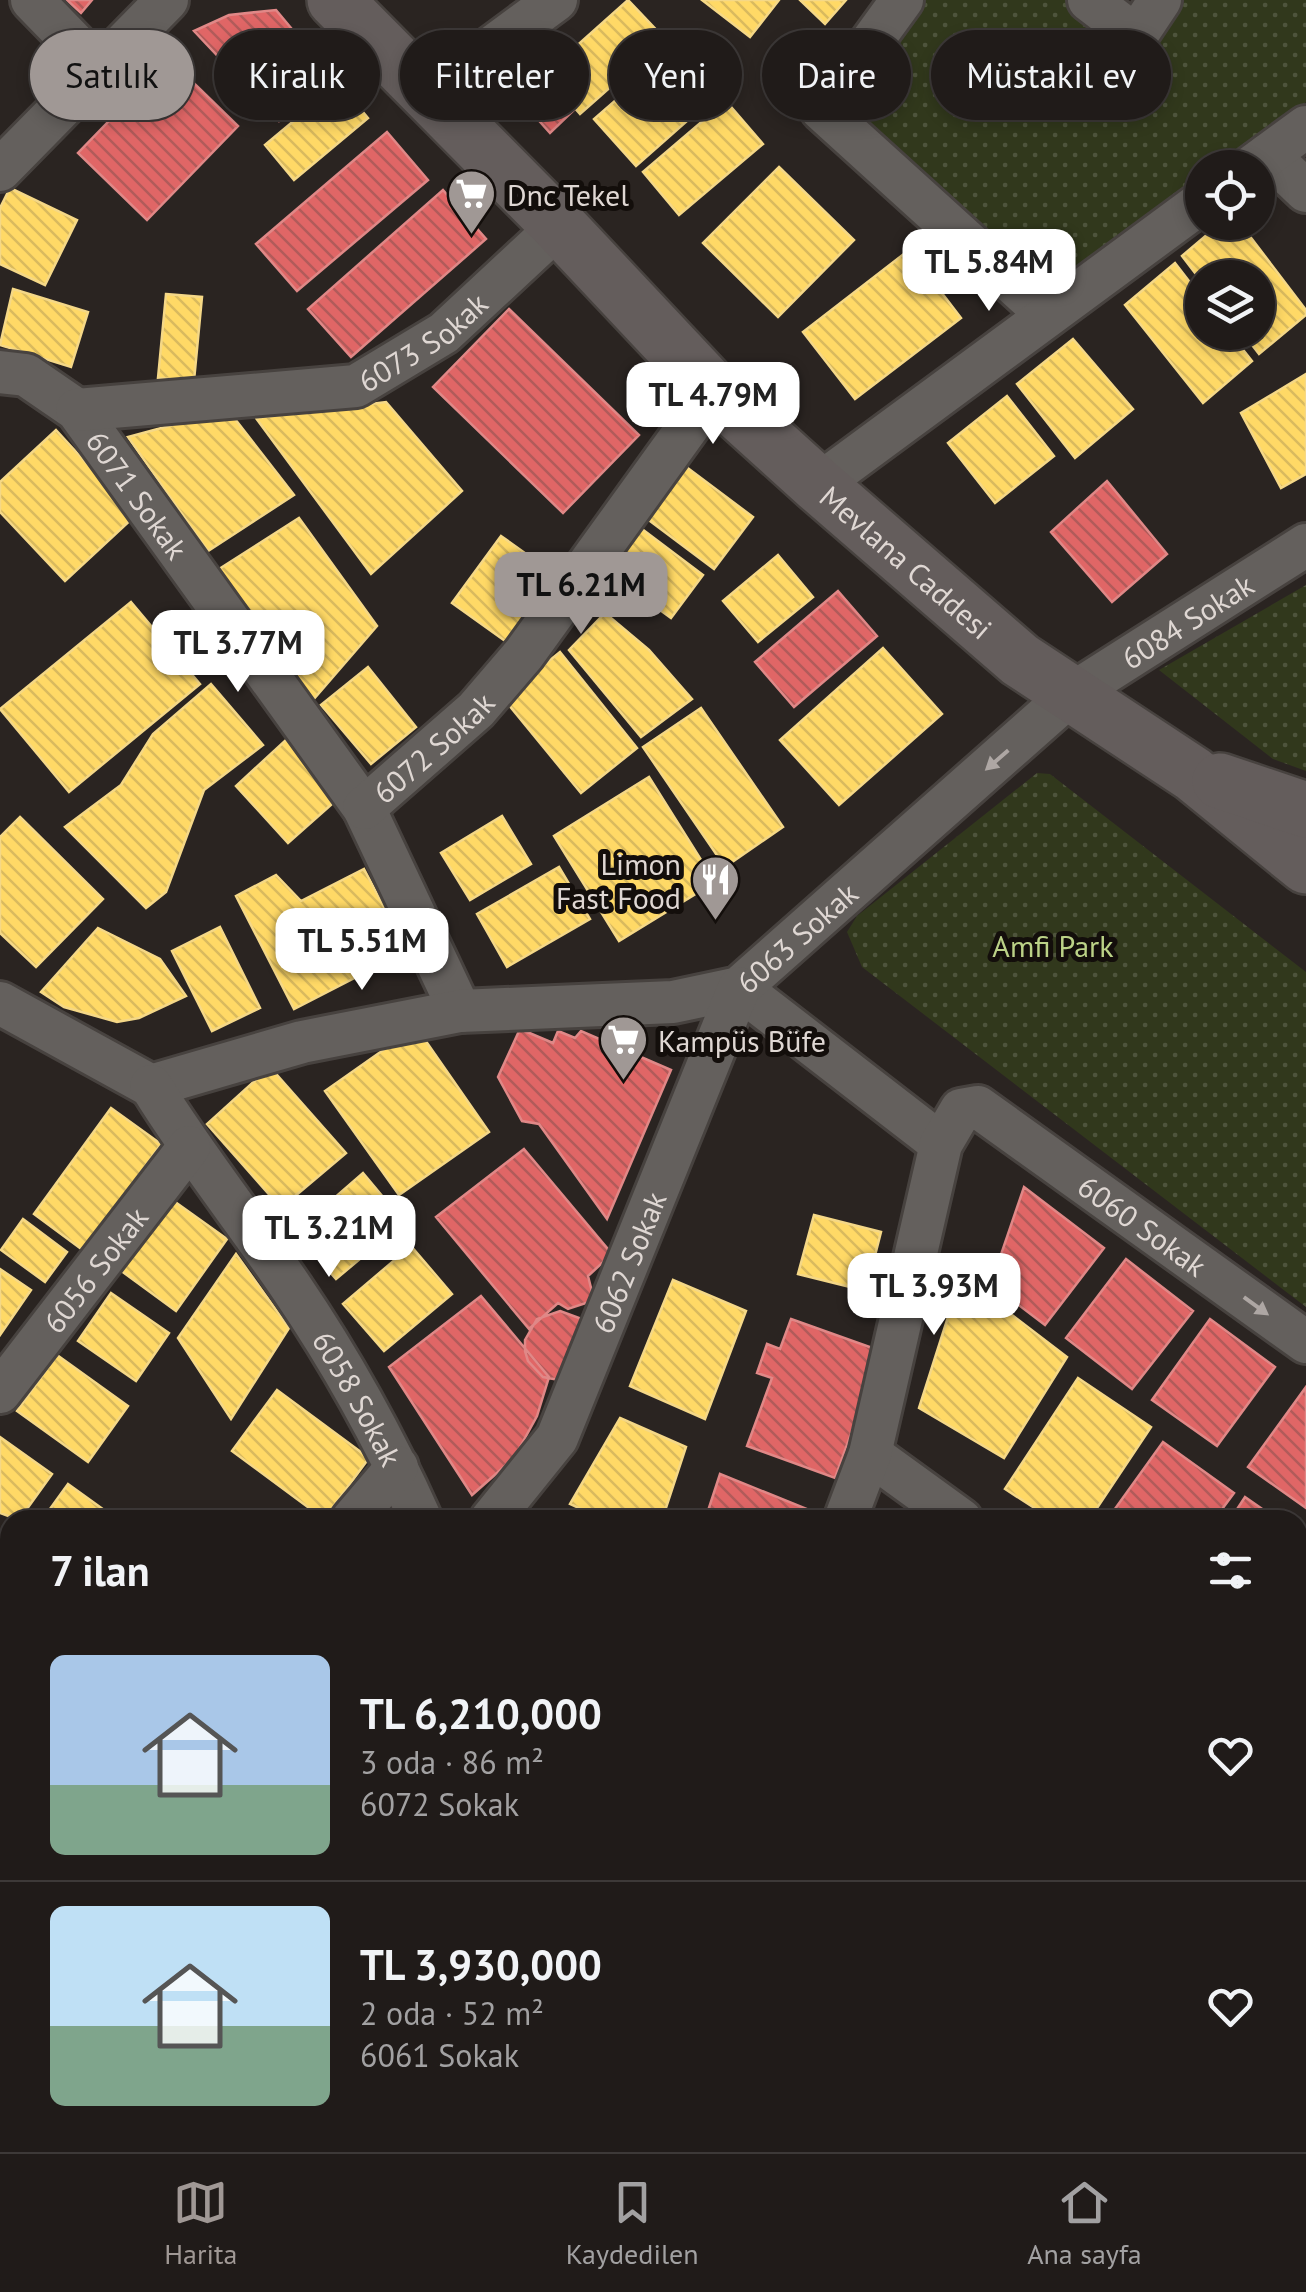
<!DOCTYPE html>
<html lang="tr">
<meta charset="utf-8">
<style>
body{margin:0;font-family:"PT Sans",sans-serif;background:#282422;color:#f1f3f6;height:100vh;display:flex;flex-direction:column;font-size:38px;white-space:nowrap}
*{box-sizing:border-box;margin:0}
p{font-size:32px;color:#a2a1a2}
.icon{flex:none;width:55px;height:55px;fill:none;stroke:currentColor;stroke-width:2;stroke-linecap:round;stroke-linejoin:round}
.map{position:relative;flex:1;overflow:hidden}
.panel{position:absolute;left:0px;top:1510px;width:1308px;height:642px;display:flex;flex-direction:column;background:#201b19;border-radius:30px 30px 0 0;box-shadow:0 5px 15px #0003,0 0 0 2px #3d3938}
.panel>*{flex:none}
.top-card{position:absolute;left:30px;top:30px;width:1248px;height:90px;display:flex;gap:20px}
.fabs{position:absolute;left:1185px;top:150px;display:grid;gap:20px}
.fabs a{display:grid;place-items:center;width:90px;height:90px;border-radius:50%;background:#201b19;box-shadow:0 5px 15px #0003,0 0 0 2px #3d3938;font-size:50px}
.price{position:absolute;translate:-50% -85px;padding:0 22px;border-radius:20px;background:#fff;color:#222;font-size:32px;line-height:65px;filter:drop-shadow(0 2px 5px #0008)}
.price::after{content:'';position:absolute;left:50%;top:60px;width:30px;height:22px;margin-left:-15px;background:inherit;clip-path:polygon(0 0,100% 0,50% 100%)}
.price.active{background:#a09895;color:#111}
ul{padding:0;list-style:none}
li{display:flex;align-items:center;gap:30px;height:250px;padding:0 50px}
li+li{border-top:2px solid #3d3938}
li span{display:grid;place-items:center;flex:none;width:280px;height:200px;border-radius:15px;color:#555}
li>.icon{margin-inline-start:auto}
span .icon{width:120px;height:120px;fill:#fffc;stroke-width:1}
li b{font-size:42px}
h2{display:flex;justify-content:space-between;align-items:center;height:120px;padding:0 50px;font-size:42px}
.tag{padding:0 35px;border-radius:45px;background:#201b19;box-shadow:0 5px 15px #0003,0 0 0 2px #3d3938;font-size:35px;line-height:90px}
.tag.active{background:#a09895;color:#111}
.menu{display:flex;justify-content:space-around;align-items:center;height:140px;border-top:2px solid #3d3938;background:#201b19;font-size:28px;color:#a2a1a2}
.menu a{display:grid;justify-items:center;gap:5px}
.menu .active{color:#a09895}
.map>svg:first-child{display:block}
</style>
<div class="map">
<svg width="1306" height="2152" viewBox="0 0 1306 2152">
<defs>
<pattern id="grass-dots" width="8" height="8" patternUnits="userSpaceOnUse" patternTransform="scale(2.5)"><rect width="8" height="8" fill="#31381c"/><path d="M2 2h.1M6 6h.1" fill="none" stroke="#4e543c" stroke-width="1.8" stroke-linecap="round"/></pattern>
<pattern id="homes-back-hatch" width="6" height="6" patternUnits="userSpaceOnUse" patternTransform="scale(2.5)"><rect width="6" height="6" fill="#ffd966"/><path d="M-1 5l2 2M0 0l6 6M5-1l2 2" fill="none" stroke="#d9ba5e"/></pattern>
<pattern id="shops-back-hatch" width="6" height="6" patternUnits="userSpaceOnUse" patternTransform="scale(2.5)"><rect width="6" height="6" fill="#e06666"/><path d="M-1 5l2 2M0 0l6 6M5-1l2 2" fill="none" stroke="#b15b5a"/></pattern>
</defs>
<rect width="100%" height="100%" fill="#2a2421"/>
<path fill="url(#grass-dots)" d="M919,0H1066L1139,55L1178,0H1306V102L1217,167L1202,168V178L1052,288L839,110Z
M1306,585V771L1273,759L1159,670Z
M1037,773L1050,774L1306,972V1307L862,967L847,932L857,916Z"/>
<path fill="url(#homes-back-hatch)" stroke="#f5d887" stroke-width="2.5" d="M628,0L665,39L580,114L545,74Z
M702,0H779L750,37Z
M800,0H846L825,24Z
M671,52L712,99L636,166L594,119Z
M339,83L368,118L294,180L265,145Z
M726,101L763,144L679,215L643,172Z
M779,167L854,240L778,317L703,243Z
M10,188L77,220L45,285L0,264V208Z
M1222,222H1239L1306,310V315L1259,354L1242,332H1258V278H1202V282L1182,256Z
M909,250L961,318L855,399L803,332Z
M1175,263L1202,298V332H1229L1252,361L1203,403L1125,305Z
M13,289L88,312L71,367L0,345Z
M166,294L202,297L194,381L158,378Z
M1073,339L1133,409L1075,458L1017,384Z
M1306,374V474L1281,488L1241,413Z
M1007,396L1054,456L995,503L948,443Z
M386,402L462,491L371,574L256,418Z
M228,410L294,495L208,551L128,437Z
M56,430L135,516L65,581L0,512V482Z
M685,466L753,517L714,569L646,518Z
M299,518L377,626L313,700L219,569Z
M638,526L703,575L671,618L605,570Z
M501,536L560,578L512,646L452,603Z
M778,555L813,597L758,642L723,601Z
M131,602L200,684L69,792L0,709Z
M605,613L649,650L692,699L641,737L569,650Z
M883,648L942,714L839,805L780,740Z
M560,652L637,748L581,793L503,698Z
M368,667L416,727L371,764L321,705Z
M211,684L263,745L204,790L166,892L146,908L65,827L121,785L153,734Z
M701,708L783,827L725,867L643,747Z
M287,739L340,797L288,843L236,786Z
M649,777L715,882L619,941L554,836Z
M502,816L531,864L470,900L441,853Z
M20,817L103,899L36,967L0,933V837Z
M559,867L590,919L507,967L477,914Z
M364,869L407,951L294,1009L236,896L276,875L301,901Z
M220,927L260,1008L212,1031L172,951Z
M98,928L160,959L186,996L139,1018L117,1022L64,1007L41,992Z
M416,1027L489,1132L399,1195L325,1091Z
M270,1067L346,1153L281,1208L207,1124Z
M111,1108L161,1144L84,1251L34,1214Z
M363,1173L404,1222L336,1279L295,1232Z
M171,1199L227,1239L176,1311L120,1270Z
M814,1215L881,1232L866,1291L798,1274Z
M23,1219L67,1252L45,1282L1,1250Z
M411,1246L452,1294L384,1351L343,1304Z
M236,1254L289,1328L231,1419L178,1338Z
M0,1269L31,1290L0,1335Z
M961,1276L1067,1357L1004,1458L919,1408Z
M673,1280L746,1311L705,1419L630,1386Z
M111,1293L169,1333L136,1381L78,1341Z
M57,1355L128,1406L88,1462L17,1411Z
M1078,1378L1151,1427L1089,1520H1053L1005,1489Z
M277,1390L369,1458L324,1519L232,1451Z
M620,1418L686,1447L662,1520H605L570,1504Z
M0,1437L52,1474L19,1520L0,1513Z
M68,1484L118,1520H42Z
M0,1643L10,1651V1704L2,1714Z
M10,2107V2142H118L111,2152H0V2120Z
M276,2142H377L382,2146L377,2152H288Z
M664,2142H675L688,2152H656Z"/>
<path fill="url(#shops-back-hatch)" stroke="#e08887" stroke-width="2.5" d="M67,0H92L81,13Z
M276,10L332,77L279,121L194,31L229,15Z
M545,34L563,55L542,74L574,110L550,133L498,75Z
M169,59L238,126L147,220L78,153Z
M387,132L428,180L297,291L256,244Z
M443,190L486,239L351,357L308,309Z
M509,309L639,435L563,513L433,387Z
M1107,481L1167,554L1112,602L1051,532Z
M838,591L877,636L794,707L755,662Z
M520,1029L553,1043L558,1031L575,1038L581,1031L671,1070L607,1219L539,1124L522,1121L498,1077Z
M524,1149L612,1254L588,1276L592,1292L589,1302L568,1309L558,1303L529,1329L436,1217Z
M1024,1187L1104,1248L1045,1325L991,1284Z
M1126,1259L1193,1311L1132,1389L1066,1338Z
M481,1296L549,1377L537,1416L514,1458L472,1495L389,1367Z
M560,1311L582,1319L590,1328L565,1381L543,1377L528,1361L525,1351V1340L537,1319Z
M791,1319L881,1351L835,1478L747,1446L772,1378L757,1373L767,1344L780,1349Z
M1210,1319L1275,1367L1217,1446L1152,1400Z
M1306,1387V1508L1248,1467Z
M1163,1442L1234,1493L1214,1520H1107Z
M720,1474L824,1516L823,1520H705Z
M1245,1497L1278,1520H1230Z
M1298,1534L1306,1540V1556L1298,1569Z
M1306,1584V1719L1298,1713V1595Z
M806,2142H974L966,2152H818Z"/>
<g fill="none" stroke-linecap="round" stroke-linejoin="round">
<defs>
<g id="street">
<path d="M32,0L100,70"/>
<path d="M902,0L822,110L1048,315"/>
<path d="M1089,0L1136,36L1160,0"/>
<path d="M426,96L556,0"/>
<path d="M1268,155L1306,191"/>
<path d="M1250,168L1306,127"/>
<path d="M0,170L167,0"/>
<path id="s1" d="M0,372L26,375L77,410L364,808L460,1011"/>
<path id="s2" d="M77,410L356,386L444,333L559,226"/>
<path d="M818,485L1202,202"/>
<path id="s3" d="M364,808L476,710L524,654L714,391"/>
<path d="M739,988L941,1144"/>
<path id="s4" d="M0,1003L151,1086L302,1042L460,1011L673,1002L739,988L1070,695L1306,545"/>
<path id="s5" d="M151,1086C194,1156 245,1219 291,1287C340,1359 385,1440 421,1520"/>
<path id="s6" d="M0,1392L189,1147"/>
<path d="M870,1454L961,1520"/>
<path d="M352,1520L397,1467"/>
<path id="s7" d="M491,1520L557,1438L739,988"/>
<path id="s8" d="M845,1520L870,1454L941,1144L961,1110L978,1107L1306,1342"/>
<path d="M0,1560L10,1568"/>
<path d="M1298,1767L1306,1773"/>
<path d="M0,1779L10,1766"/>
<path d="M0,2038L10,2024"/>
<path d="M210,2142L223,2152"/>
<path d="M730,2142L741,2152"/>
<path d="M466,2152L474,2142"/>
</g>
<g id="secondary">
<path id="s9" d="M335,0L559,226L714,391L818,485L1020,660L1193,774L1306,866"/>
<path d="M1220,781L1306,810"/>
<path d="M1298,1835L1306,1824"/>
<path d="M1042,2152L1050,2142"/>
</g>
</defs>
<use href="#street" stroke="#47423f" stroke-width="48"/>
<use href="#secondary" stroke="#47423f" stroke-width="60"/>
<use href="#street" stroke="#64605d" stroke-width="42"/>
<use href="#secondary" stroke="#645d5c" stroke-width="55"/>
</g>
<defs><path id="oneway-solid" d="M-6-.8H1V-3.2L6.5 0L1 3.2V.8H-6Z" transform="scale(2.5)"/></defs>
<g fill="#aea7a4">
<use href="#oneway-solid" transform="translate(997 760) rotate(139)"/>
<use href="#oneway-solid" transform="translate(1256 1306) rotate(36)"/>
</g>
<defs>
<symbol id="supermarket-pin" viewBox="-11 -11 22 30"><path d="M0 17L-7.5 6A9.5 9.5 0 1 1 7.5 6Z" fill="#a09895" stroke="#130e0b"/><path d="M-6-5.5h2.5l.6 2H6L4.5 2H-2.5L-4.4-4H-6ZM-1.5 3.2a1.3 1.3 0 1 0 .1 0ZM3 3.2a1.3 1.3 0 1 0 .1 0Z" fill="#fff"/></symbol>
<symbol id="restaurant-pin" viewBox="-11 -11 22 30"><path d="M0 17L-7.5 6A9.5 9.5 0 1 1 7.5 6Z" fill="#a09895" stroke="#130e0b"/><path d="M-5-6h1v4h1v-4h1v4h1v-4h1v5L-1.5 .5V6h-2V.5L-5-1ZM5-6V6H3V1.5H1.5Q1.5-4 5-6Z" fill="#fff"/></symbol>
</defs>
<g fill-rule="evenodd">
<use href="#supermarket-pin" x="444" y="166" width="55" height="75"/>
<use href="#restaurant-pin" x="688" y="852" width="55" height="75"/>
<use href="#supermarket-pin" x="596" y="1012" width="55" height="75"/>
</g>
<g text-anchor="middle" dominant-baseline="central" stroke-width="10" stroke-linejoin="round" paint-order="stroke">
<g font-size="30" fill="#dfd7d3" stroke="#130e0b" text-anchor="start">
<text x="507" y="194">Dnc Tekel</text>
<text x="681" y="863" text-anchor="end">Limon<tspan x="681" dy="34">Fast Food</tspan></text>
<text x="658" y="1040">Kampüs Büfe</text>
</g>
<g font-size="30" fill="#dfd7d3" stroke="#130e0b">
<text stroke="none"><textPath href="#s2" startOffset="360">6073 Sokak</textPath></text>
<text stroke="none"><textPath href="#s1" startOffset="192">6071 Sokak</textPath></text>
<text stroke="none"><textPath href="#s9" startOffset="802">Mevlana Caddesi</textPath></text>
<text stroke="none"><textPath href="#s4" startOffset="1352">6084 Sokak</textPath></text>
<text stroke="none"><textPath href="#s3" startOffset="92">6072 Sokak</textPath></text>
<text stroke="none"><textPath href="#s4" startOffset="848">6063 Sokak</textPath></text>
<text stroke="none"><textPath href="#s8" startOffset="648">6060 Sokak</textPath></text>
<text stroke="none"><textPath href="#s7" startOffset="295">6062 Sokak</textPath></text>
<text stroke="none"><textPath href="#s6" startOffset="155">6056 Sokak</textPath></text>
<text stroke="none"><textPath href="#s5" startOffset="375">6058 Sokak</textPath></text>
</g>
<g font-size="30" fill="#bbd287" stroke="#130e0b">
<text x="1053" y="945">Amfi Park</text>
</g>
</g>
</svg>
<div class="fabs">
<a><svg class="icon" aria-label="locate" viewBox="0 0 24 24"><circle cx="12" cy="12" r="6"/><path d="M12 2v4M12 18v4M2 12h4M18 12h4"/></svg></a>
<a><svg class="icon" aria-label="layers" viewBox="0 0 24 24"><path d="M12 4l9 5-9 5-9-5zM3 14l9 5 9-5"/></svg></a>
</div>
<b class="price" style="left:989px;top:314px">TL 5.84M</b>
<b class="price" style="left:713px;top:447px">TL 4.79M</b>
<b class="price active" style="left:581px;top:637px">TL 6.21M</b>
<b class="price" style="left:238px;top:695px">TL 3.77M</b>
<b class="price" style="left:362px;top:993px">TL 5.51M</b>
<b class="price" style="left:329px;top:1280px">TL 3.21M</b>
<b class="price" style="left:934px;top:1338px">TL 3.93M</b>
<div class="top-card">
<a class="tag active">Satılık</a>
<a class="tag">Kiralık</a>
<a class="tag">Filtreler</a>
<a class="tag">Yeni</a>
<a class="tag">Daire</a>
<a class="tag">Müstakil ev</a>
</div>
<section class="panel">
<h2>7 ilan<svg class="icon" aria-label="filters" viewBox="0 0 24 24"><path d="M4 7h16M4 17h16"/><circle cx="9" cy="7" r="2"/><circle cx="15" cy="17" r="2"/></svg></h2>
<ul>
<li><span style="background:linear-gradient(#a9c7e8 65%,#7fa58c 0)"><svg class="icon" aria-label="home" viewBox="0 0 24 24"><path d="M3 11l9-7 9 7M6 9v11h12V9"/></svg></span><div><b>TL 6,210,000</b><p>3 oda · 86 m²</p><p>6072 Sokak</p></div><svg class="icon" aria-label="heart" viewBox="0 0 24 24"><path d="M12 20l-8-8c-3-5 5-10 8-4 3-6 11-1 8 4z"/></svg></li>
<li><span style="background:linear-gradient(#bfe0f5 60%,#7fa58c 0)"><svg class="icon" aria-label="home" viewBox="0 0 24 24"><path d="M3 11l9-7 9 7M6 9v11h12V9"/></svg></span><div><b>TL 3,930,000</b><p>2 oda · 52 m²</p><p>6061 Sokak</p></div><svg class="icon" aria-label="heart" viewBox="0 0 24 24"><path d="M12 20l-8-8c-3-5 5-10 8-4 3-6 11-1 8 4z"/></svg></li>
</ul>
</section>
</div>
<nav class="menu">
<a class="active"><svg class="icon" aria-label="map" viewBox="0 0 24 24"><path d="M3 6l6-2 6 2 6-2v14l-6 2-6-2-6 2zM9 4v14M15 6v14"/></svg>Harita</a>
<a><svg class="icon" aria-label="saved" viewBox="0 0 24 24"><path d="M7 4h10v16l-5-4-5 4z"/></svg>Kaydedilen</a>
<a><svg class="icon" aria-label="home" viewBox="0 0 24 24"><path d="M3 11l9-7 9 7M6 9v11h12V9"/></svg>Ana sayfa</a>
</nav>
